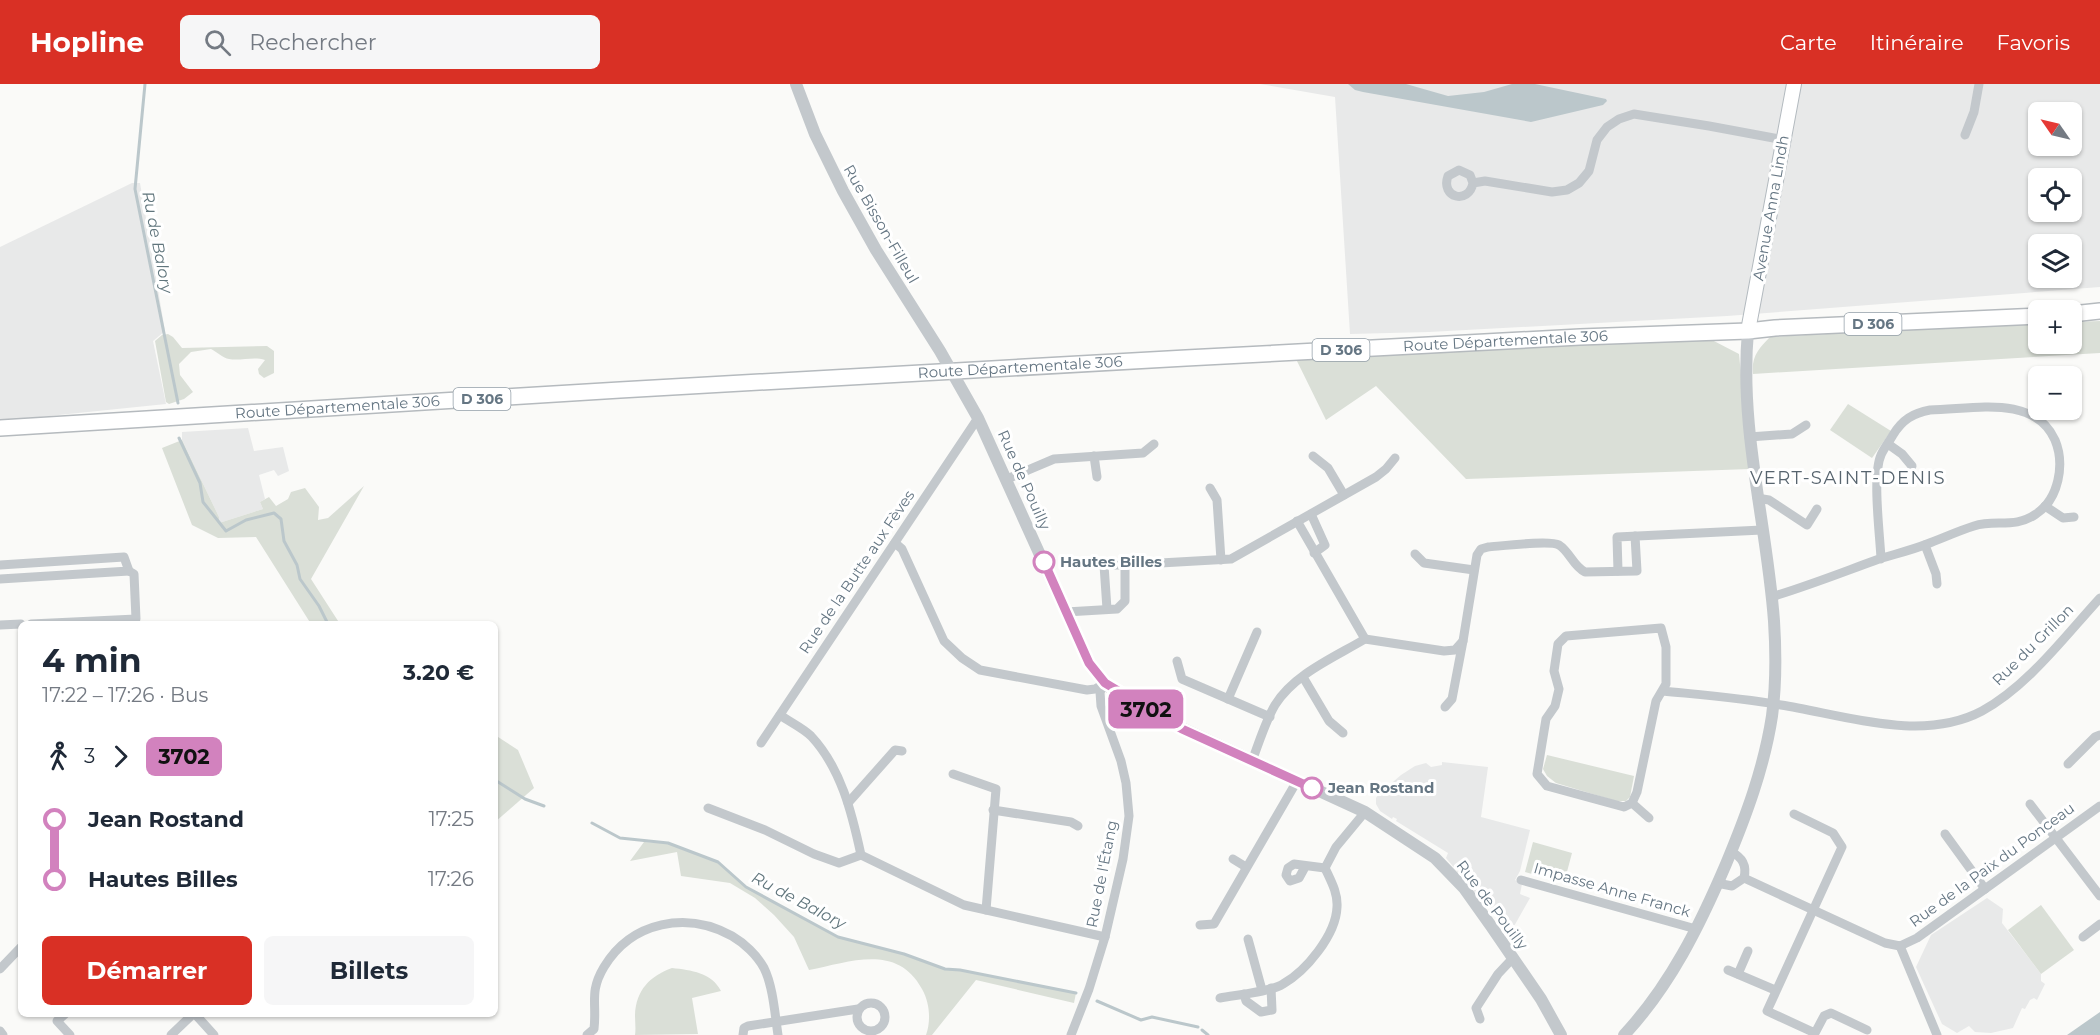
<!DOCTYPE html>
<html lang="fr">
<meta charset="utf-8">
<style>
body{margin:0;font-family:Montserrat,sans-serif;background:#f6f6f7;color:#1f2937;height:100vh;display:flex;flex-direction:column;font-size:22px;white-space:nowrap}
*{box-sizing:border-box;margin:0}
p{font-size:20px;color:#747a83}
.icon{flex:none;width:33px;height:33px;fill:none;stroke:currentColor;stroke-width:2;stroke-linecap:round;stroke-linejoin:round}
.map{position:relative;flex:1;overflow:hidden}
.side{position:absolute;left:18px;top:537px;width:480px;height:396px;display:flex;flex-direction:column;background:#fff;border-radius:9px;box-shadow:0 2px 4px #0004}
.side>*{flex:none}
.badge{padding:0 12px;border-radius:9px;font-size:21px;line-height:39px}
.needle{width:39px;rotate:304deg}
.buttons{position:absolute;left:2028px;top:18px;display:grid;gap:12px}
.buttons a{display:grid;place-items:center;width:54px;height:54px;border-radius:9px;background:#fff;box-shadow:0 2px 4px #0004;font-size:30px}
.map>.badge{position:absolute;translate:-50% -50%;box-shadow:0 0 0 3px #fff}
.legs{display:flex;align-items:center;gap:9px;height:66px;padding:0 24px;font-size:20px}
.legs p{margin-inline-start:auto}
.head{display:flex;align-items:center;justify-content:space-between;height:102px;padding:0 24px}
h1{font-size:33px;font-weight:700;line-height:45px}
.primary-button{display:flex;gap:12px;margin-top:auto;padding:12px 24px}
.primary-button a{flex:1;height:69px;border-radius:9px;background:#d93025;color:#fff;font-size:24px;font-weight:700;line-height:69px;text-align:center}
.primary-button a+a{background:#f6f6f7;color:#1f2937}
ul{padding:0 24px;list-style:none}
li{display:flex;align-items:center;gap:21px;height:60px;font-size:22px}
li i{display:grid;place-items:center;width:9px;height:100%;margin:0 8px;background:currentColor}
li i::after{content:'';width:15px;height:15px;margin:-8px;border:4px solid;border-radius:50%;background:#fff}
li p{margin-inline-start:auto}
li:first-child i{background:linear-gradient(#0000 50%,currentColor 0)}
li:last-child i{background:linear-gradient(currentColor 50%,#0000 0)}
header{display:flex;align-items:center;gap:36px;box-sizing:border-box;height:84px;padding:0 30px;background:#d93025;color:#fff}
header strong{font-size:28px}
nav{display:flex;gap:33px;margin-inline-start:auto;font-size:21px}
.search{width:420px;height:54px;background:#f6f6f7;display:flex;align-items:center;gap:15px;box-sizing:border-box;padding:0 21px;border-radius:9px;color:#747a83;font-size:22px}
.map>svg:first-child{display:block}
</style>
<header>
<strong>Hopline</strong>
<div class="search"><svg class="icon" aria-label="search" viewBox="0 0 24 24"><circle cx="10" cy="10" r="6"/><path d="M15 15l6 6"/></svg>Rechercher</div>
<nav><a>Carte</a><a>Itinéraire</a><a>Favoris</a></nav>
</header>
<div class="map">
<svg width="2100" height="951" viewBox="0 0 2100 951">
<rect width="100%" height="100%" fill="#fafaf8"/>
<g fill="#e8e9e9" fill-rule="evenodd">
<path d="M1260,0H2100V203L1727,232L1429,248L1350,250L1335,13ZM2038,28H2072V62H2038ZM2038,94H2072V128H2038ZM2038,160H2072V194H2038Z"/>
<path d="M132,99H140L165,247L153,257L166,320L0,337V163Z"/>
<path d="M248,344L254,367L283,363L289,387L278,392L274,386L259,391L265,415L260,418L263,425L219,439V433L182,356V348Z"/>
<path d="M1442,678L1488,683L1481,733L1530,746L1520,787L1515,796L1522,800L1520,810L1530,814L1513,844L1504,843L1483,813L1477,811L1446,774L1448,769L1396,737L1397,735L1393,733L1392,735L1380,727L1376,720V714L1379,710L1401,691L1415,682L1426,679L1431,683L1442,681Z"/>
<path d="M1987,814L2003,825L2002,839L2041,890V897L2045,900L2037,916L2034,914L2030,916L2025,925L2022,924L2013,944L1991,949L1975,948L1969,942L1957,949L1942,940L1916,883L1931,851Z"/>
</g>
<g fill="#dadfd7">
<path d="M2100,237V269L1753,290C1751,273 1759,264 1770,253L2038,239V260H2072V238Z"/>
<path d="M168,250L173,253L182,264L267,262L274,267V289L264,294L259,290L258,285L265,276C254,272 241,277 229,275C223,274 217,268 211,265L191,268L179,280L180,291L193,308L184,315L169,320L166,318L155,257L162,251Z"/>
<path d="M1712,256L1739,270L1750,385L1466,395L1376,302L1326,336L1295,273Z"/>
<path d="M1848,320L1891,347L1872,374L1830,346Z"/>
<path d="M182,356L219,433V439L263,425L260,418L269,413L276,422L288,415L291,408L305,404L319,423L318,436L328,434L364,402L311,495L340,540H311L256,453L218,454L192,441L162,364Z"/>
<path d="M495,651L518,666L534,704L495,738Z"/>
<path d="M1547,671L1634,692L1630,713L1626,717H1616L1556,699L1547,692L1543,685Z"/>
<path d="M644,758L668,759L718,778L746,803L838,853L904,870L945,885L960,886L1076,909L1074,919L976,896L932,951H926C931,937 930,919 922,905C897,859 850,878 809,886L794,853L774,831L755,814L730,799L681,792L677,768L630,777Z"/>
<path d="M1533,758L1572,769L1564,799L1525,788Z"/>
<path d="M2041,821L2074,866L2041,890L2008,846Z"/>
<path d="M672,884C691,886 712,889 721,907L692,914L698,950L635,951C636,945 635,938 635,931C636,906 650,892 672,884Z"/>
</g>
<g fill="#bbc7cb">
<path d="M1348,0H1406L1448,12L1484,8L1512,0H1535L1606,15L1607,17L1603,21L1531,38L1363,8L1355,6Z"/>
<path d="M2100,928V951H2067Z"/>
</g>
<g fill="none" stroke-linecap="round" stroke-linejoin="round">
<g stroke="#bbc7cb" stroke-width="3">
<path d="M145,0L135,105L178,319"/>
<path d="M179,354L200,399L203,418L226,447L246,436L274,429L281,435L284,457L297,481L300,495L319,522L328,540"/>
<path d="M495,696L525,715L544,722"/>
<path d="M592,739L620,754L668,759L718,778L746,803L838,853L904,870L945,885L960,886L1076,909"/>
<path d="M1097,917L1141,936L1152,933L1198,943"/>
<path d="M1202,946L1208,951"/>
</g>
<defs>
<path id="secondary" d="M1748,247L1794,0"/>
<g id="primary">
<path d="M2072,230L2100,227"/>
<path id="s1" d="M0,344L620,306L1186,274L1580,253L1748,247L1775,244L2038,232"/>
</g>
</defs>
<use href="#secondary" stroke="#b3babf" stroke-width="16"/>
<use href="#primary" stroke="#b5babe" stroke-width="18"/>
<g stroke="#c3c8cc" stroke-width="9">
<path d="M1965,51L1974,28L1979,0"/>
<path d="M1473,99C1469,121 1440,114 1448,92L1459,86L1470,91L1473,99L1485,97L1552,108L1567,106L1579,99L1589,87L1597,56L1607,43L1619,35L1634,30L1709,42L1779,55H1784"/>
<path d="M1749,353L1792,350L1806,341"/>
<path d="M1888,360L1902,370L1912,382"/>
<path d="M1094,372L1097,393"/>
<path d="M1313,372L1328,384L1344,411"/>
<path d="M1007,395L1054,375L1143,369L1154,360"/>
<path d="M1210,404L1217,416L1221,476"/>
<path d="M1757,414L1769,416L1807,441L1817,425"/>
<path d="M2045,422L2063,434L2074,433"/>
<path d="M1311,430L1325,461L1314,469"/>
<path d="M895,459L902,465L944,557L962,574L980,586L1087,606L1095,605L1105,599"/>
<path d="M1925,461L1936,490L1937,500"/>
<path d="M1415,470L1424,479L1474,486"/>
<path d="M0,481L124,473L129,487L0,495"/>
<path d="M1618,487L1617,453L1762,446"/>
<path d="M1771,513C1808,502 1843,488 1879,475C1895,470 1912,466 1927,460C1943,454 1958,447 1974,442C1995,435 2015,445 2036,430C2059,415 2065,380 2055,356C2034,309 1970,326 1930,326C1913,329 1902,336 1893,351C1889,358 1884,364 1881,371C1872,391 1880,451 1881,475"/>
<path d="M1107,525L1104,481H1125"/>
<path d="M1066,528L1117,525L1125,517V481L1231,475L1376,393L1386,385L1395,374"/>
<path d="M31,540L136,535L134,490L129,487"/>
<path d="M0,541L21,540"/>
<path d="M1661,544L1666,563V600L1656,617L1637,708L1632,719L1624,723L1547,702L1537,690L1546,635L1555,622L1559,605L1554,587L1558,560L1566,552Z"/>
<path d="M1365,555L1444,567L1455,566L1463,557L1477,471L1481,465L1488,463C1501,462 1550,456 1559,461C1570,468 1573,482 1585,488L1637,487L1635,452"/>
<path d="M1177,577L1182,595L1270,633"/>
<path d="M1303,593L1329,637L1343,649"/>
<path d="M1663,607C1703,611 1742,614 1781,621C1844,631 1922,659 1982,627C2028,602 2065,552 2100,514"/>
<path d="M1228,615L1257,548"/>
<path d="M1445,623L1452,615L1463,557"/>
<path d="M780,631C790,638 803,644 811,652C841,684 852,729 861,771L964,821L1105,853"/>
<path d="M761,659L978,334"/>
<path d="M1252,677C1259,659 1265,638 1275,621C1294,590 1335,573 1365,555L1297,437"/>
<path d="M2068,680L2095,653L2100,651"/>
<path d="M953,690L996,705L986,826"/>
<path d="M848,719L895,666L902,667"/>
<path d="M1632,719L1649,734"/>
<path d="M2030,720L2100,812"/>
<path d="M708,724L765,746L814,770L839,779L861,771"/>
<path d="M993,726L1071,738L1078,742"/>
<path d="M1794,730L1833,749L1842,763L1767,927L1815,949L1824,932L1831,929L1867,946"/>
<path d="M1945,750L1985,805"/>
<path d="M1233,775L1246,783"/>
<path d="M1305,783L1299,794L1290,797L1286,791L1288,784L1294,780L1325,784"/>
<path d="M1744,794L1885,859L1900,862L1917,854L2100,722"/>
<path d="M1521,796L1696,845"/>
<path d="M1717,799L1732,802L1744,794C1747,781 1742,773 1731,768"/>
<path d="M1200,841L1214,840L1297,697"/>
<path d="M2083,853L2100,840"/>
<path d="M1248,855L1262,906"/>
<path d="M1900,862L1937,951"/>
<path d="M0,885L21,863"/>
<path d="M1728,886L1775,906"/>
<path d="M1738,890L1748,867"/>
<path d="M1244,910L1246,917L1261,928L1272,926L1271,904"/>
<path d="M1220,914C1235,911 1271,908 1283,900C1306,887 1336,851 1337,823C1338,809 1331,797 1325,784L1336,763L1365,728"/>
<circle cx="871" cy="933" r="14"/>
<path d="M65,930L57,937L70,951"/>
<path d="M195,930L214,951"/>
<path d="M1480,935L1476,924L1498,890L1513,874"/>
<path d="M0,947L3,951"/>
<path d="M171,951L193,930"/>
<path d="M587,951L594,945C597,919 589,908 604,883C632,837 687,827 732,852C744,859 757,871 764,884C773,902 775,931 778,951"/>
<path d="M743,951L744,944L748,942L858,925"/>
<path d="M1071,951L1089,905L1105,853L1123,775L1129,732L1126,699L1121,677L1101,622L1100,608L1105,599"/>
</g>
<g stroke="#c3c8cc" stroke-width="12">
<path d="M796,0L815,50L843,107L876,166L940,267L978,334L1089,579L1105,599L1114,607L1164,636L1365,728L1435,774L1464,804L1491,842L1541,915L1561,951"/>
<path d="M1624,951C1670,902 1700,841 1726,780C1746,732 1764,684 1772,632C1776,602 1776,568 1774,537C1767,440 1739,345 1748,247"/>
</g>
<use href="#secondary" stroke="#fff" stroke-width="14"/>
<use href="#primary" stroke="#fff" stroke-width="15"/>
</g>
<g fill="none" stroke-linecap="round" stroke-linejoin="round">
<defs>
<path id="line-1" d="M1044,478L1089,579L1105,599L1182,645L1312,704"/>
</defs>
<use href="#line-1" stroke="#fff" stroke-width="14"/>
<use href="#line-1" stroke="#d282be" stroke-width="9"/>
</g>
<g fill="#fff" stroke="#d282be" stroke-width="3">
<circle cx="1044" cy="478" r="10"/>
<circle cx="1312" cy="704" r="10"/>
</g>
<g text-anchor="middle" stroke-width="6" stroke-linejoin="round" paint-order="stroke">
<g fill="#fff" stroke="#939fa8" stroke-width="1.5">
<rect x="1844.5" y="229" width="57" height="22" rx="4.5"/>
<rect x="1312.5" y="255" width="57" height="22" rx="4.5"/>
<rect x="453.5" y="304" width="57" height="22" rx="4.5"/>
</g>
<g font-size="14" font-weight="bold" fill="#657683">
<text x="1873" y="245">D 306</text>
<text x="1341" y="271">D 306</text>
<text x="482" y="320">D 306</text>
</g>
<g font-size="15" fill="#657683" stroke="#fff">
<text transform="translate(1771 124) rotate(-80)" y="5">Avenue Anna Lindh</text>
<text transform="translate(881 140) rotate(60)" y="5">Rue Bisson-Filleul</text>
<text dy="5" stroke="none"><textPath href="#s1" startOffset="1508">Route Départementale 306</textPath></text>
<text dy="5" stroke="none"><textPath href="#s1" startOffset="1022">Route Départementale 306</textPath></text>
<text dy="5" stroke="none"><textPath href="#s1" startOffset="338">Route Départementale 306</textPath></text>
<text transform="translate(1024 396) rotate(66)" y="5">Rue de Pouilly</text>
<text transform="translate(857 488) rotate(-56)" y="5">Rue de la Butte aux Fèves</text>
<text transform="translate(2033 561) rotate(-45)" y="5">Rue du Grillon</text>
<text transform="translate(1992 781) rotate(-36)" y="5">Rue de la Paix du Ponceau</text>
<text transform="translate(1102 790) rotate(-79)" y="5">Rue de l'Étang</text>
<text transform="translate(1612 806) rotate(16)" y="5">Impasse Anne Franck</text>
<text transform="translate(1492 821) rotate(53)" y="5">Rue de Pouilly</text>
</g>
<g font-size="15" font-weight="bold" fill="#657683" stroke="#fff" text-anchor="start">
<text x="1060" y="483">Hautes Billes</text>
<text x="1328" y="709">Jean Rostand</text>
</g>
<g font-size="16" font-style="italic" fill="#60757c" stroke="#fff">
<text transform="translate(158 158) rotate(79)" y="6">Ru de Balory</text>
<text transform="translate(799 816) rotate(28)" y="6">Ru de Balory</text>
</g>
<g font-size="18" letter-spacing="1.5" fill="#57646e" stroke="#fff">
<text x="1848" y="400">VERT-SAINT-DENIS</text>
</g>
</g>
</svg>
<div class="buttons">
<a><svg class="needle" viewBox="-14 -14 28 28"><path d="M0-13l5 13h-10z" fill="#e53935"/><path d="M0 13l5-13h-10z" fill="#747a83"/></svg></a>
<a><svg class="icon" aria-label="locate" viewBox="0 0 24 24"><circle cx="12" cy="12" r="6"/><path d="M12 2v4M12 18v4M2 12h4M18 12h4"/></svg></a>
<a><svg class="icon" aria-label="layers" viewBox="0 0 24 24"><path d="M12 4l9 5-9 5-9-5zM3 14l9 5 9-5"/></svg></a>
<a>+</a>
<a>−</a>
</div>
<b class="badge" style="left:1146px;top:625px;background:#d282be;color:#111">3702</b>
<section class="side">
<div class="head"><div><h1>4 min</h1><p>17:22 – 17:26 · Bus</p></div><b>3.20 €</b></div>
<div class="legs"><svg class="icon" aria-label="walk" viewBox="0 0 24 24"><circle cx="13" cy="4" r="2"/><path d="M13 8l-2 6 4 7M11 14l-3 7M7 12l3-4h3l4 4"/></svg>3<svg class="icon" aria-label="forward" viewBox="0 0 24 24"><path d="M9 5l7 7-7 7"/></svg><b class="badge" style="background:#d282be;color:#111">3702</b></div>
<ul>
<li><i style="color:#d282be"></i><b>Jean Rostand</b><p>17:25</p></li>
<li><i style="color:#d282be"></i><b>Hautes Billes</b><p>17:26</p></li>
</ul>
<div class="primary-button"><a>Démarrer</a><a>Billets</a></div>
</section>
</div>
